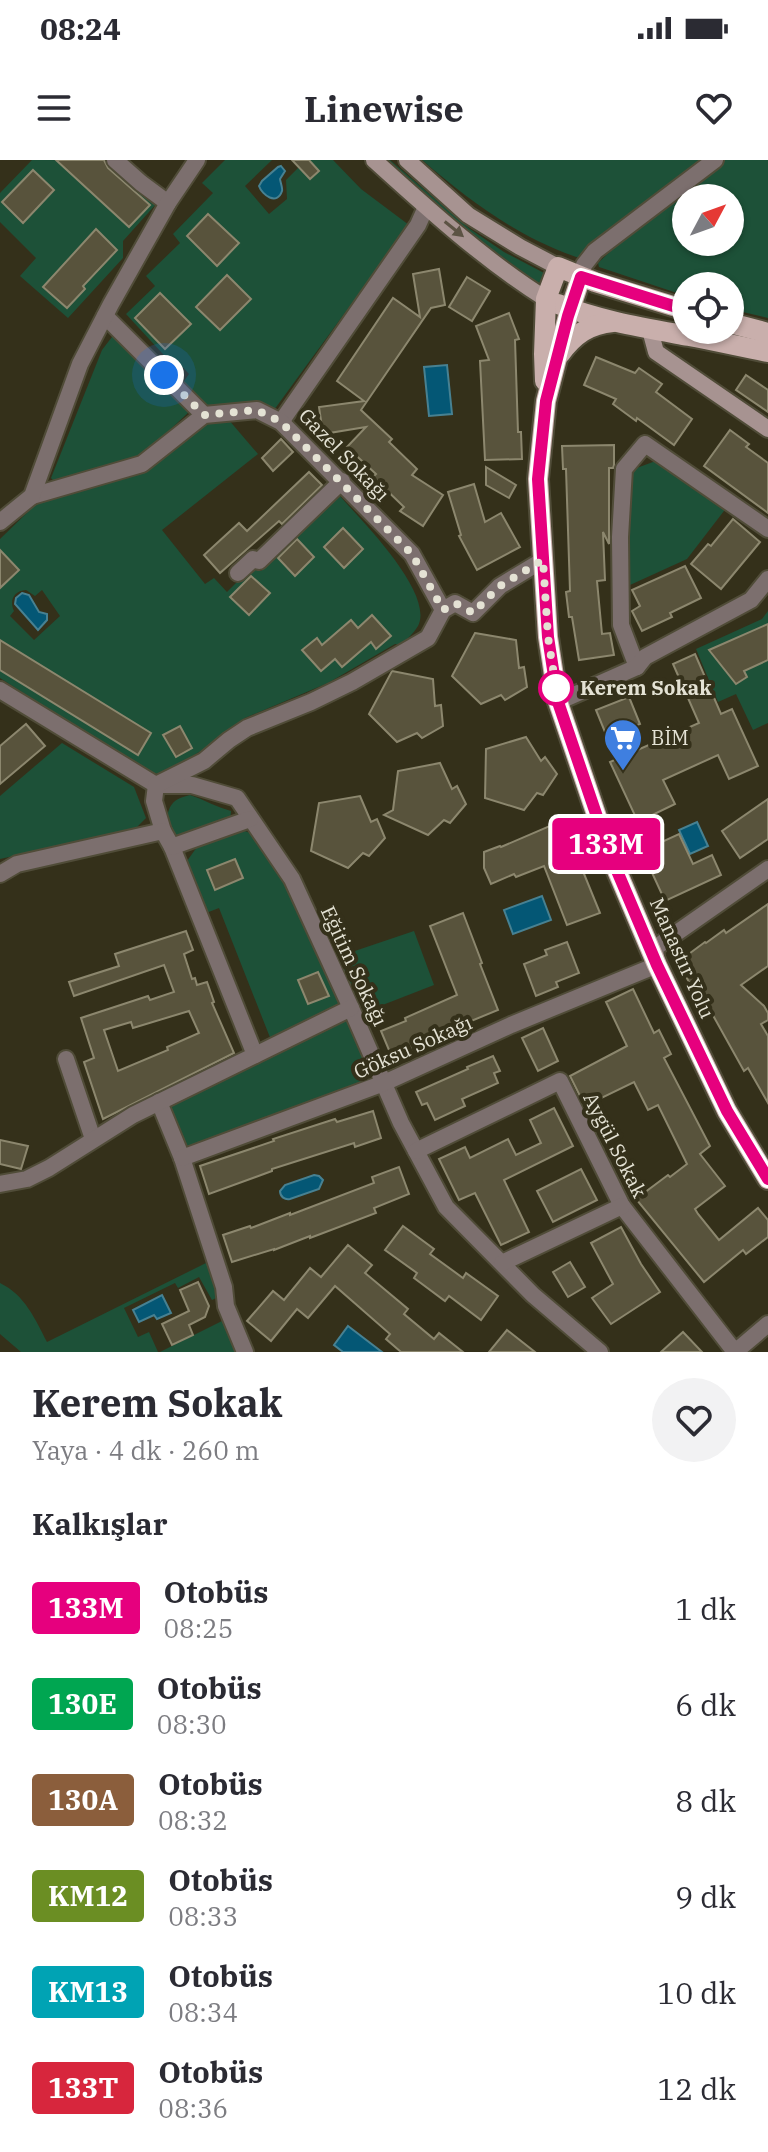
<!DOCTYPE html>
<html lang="tr">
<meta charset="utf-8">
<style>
body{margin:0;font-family:"IBM Plex Serif",serif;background:#f2f2f3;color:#2b2b33;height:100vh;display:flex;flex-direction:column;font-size:30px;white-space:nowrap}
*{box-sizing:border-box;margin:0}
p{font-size:26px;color:#7c7c81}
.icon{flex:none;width:44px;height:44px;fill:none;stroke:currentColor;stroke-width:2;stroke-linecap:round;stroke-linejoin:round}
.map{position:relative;height:1192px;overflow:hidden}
.details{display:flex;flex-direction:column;background:#fff;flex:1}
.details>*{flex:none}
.badge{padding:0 16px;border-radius:6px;font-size:28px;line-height:52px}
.needle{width:52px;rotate:49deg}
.controls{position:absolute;left:672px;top:24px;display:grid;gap:16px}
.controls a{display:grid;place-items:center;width:72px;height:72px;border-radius:50%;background:#fff;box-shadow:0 2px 6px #0004;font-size:40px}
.you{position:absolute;width:40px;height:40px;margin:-20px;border:6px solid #fff;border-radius:50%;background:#1a73e8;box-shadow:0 0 0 12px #1a73e833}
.map>.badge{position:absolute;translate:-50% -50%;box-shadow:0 0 0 4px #fff}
h2{padding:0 32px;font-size:30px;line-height:72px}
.round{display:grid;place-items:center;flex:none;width:84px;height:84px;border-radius:42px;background:#f2f2f3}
.headline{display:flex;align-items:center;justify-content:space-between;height:136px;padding:0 32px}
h1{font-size:38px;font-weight:700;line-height:60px}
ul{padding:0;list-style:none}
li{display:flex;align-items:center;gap:24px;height:96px;padding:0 32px}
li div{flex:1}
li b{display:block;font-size:30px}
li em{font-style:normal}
li .badge{min-width:88px;font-weight:700;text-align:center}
.status{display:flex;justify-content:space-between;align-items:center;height:56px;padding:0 40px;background:#fff;direction:ltr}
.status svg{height:22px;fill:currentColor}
header{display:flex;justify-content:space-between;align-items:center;height:104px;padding:0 32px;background:#fff;font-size:36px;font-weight:700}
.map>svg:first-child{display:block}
</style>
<div class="status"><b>08:24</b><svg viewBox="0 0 49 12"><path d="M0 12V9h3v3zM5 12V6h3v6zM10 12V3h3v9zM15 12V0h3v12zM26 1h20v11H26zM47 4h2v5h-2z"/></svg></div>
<header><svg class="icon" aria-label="menu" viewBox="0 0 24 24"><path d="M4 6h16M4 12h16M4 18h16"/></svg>Linewise<svg class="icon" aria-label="heart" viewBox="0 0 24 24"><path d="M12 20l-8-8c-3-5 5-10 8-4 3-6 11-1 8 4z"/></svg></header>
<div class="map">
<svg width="768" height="1192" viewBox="0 0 768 1192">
<rect width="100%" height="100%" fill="#34301a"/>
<g fill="#1d5138" fill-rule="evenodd">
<path d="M32,0H109L157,43L123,81V98L68,158L20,116L36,98L0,62V33Z"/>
<path d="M225,0H272L245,26L269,54L287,39L286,20L299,7L293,0H333L361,29L409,65L274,250L257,243L205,246L182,224L189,214L179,203L174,206L126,154L155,126L146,116L180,83L173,74L213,33L202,23Z"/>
<path d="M388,0H390L470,69L504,92L544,113L539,124L462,67Z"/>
<path d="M422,0H707L700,7L696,4L603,73L579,98C518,77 471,42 422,0Z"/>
<path d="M724,0H768V158L730,149V126H686V136L599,107L598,103C637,65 683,35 724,0ZM686,38H730V82H686Z"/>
<path d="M115,173L191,250L140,298L55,322L51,318L102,190Z"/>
<path d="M228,259L258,294L162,370L205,424L214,418L227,432L253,406L261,411L339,335C360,359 435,433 418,466C414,473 406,480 401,485L395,484L328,523L245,558L209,586L163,614L148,613L0,518V379L36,344L141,313L208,262ZM26,430L35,436L42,430L60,456L34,480L10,456L14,451C9,440 14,431 26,430Z"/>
<path d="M661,299L727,347L687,399L630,425L629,318L634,309Z"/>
<path d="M768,451V563L753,570L736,534L718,542L696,489L762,459Z"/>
<path d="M62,583L134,627L146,658L135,669L0,699V636Z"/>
<path d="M190,635C205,640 216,647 231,651L230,662L175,678L165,667C169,647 169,640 190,635Z"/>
<path d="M245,671L250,673L281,716L340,847L271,880L219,748L206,753L187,701L197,687Z"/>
<path d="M414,771L434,825L362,853L337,797Z"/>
<path d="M346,859L373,919L185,991L167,946Z"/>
<path d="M208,1102L218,1137L212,1140L199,1117L178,1128L175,1123L124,1148L138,1177L149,1172L158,1192H21L0,1174V1123C25,1135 35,1159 47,1182Z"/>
<path d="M222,1161L230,1179L243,1173L252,1192H160Z"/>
</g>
<g fill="#045775" stroke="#478192" stroke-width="2">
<path d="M281,6L285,11L280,19C280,21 283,29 282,31C277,46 262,35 259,26L262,21L278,7Z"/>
<path d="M447,205L452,254L429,256L424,207Z"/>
<path d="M22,433L29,435L39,452L47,454V460L38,470L15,444L16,438Z"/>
<path d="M697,662L708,686L690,694L679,670Z"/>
<path d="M542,736L551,760L513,774L504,750Z"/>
<path d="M314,1015L319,1016L323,1020L319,1029L290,1039C285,1040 280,1037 280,1031L285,1025Z"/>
<path d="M162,1135L171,1153L157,1159L154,1155L139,1162L133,1150Z"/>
<path d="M348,1166L382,1192H343L334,1185Z"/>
</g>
<g fill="#58533c" stroke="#8c876e" stroke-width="2" fill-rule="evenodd">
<path d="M56,0H104L108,8L150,45L129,67Z"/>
<path d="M292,0H309L319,11L310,19Z"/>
<path d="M33,10L54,30L23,63L2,42Z"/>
<path d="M208,54L239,83L217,106L187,76Z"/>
<path d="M96,69L117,90L83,126L85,129L67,148L43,127Z"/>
<path d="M439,109L445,145L431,148L361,250L392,279L389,282L417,309L412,315L443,335L423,366L400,351L404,347L373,317L376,314L347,287L366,267L323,274L319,247L364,241L337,221L393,138L420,157L413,114Z"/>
<path d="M227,115L251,139L220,170L196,147Z"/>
<path d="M467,117L490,131L472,161L449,147Z"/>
<path d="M160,133L191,164L165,189L135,158Z"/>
<path d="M509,153L519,179L515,180L518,272H521L522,299L485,300L480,201L489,200L476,166Z"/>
<path d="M596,197L635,213L639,208L662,224L656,232L692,259L674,285L637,258L636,261L613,244L616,239L584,225Z"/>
<path d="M746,215L768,230V252L736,230Z"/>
<path d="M730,270L749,284L746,287L768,303V353L704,306Z"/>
<path d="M281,279L293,292L273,311L262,298Z"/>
<path d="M614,285V305L613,308H609V384L603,372L605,420L597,421L602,474L610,473L614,495L579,500L572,457H569L566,432L570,431L566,309H563L562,286Z"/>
<path d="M486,307L516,325L509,338L486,325Z"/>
<path d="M309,312L322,325L282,364L279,361L220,413L204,395L239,363L247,371Z"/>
<path d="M474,324L485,362L501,353L520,387L477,410L459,376L461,375L448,332Z"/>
<path d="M733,359L760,382L721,429L691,404L708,384L711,386Z"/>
<path d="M343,368L363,389L344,408L324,387Z"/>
<path d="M297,379L314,397L295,416L278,398Z"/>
<path d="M0,390L19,410L0,428Z"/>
<path d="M685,406L701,438L670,453L672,457L642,471L632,451L640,446L632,430Z"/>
<path d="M251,416L270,433L249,455L230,437Z"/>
<path d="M372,455L391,476L376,489L371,482L342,507L335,499L321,511L302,490L317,478L322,485L351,460L358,468Z"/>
<path d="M768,464V500L744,511L747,517L736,524L709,490Z"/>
<path d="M475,473L516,480L519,508L524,507L527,527L505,540L501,535L481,544L452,516Z"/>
<path d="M0,480L151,573L138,595L0,510Z"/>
<path d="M695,494L721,554L732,549L758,606L729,619L718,595L663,620L675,644L638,662L610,602L699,563L673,504Z"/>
<path d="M392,511L433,519L435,546L441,545L443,566L422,578L417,573L397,582L369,554Z"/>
<path d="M629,537L640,564L607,577L596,550Z"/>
<path d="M26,564L45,586L0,624V586Z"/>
<path d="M180,566L192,588L176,597L163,575Z"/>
<path d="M526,577L541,601L545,597L557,614L543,635L537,633L524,650L485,638L486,589Z"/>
<path d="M440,603L452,629L457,626L466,644L450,663L444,660L428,675L384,655L393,650L398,611Z"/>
<path d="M360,636L371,662L377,659L385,678L369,696L363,693L348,708L311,691L319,643Z"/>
<path d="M768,639V679L740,698L722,671Z"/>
<path d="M573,664L578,679L571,682L600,753L567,765L544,706L516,717L514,714L491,724L484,708V692L500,686L501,687L552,665L554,671Z"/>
<path d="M679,674L693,704L712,695L721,715L665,741L642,691Z"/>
<path d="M235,699L243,718L215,730L207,710Z"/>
<path d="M768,744V806L741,825L764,846L768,853V860L761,864L768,876V943L748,908L744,911L710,850L706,853L678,802L705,782L706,783L724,770L726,773Z"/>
<path d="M463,753L482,803L480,804L498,850L471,861L473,865L414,890L415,894L394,902L381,871L406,861L405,858L457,835L430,766Z"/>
<path d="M186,771L193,790L184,794L192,819L195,818L197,825L207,822L214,842L212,843L234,893L103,959L84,902L94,898L81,858L148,836L150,840L174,832L164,805L74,836L69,822L119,806L115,794ZM189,851L199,873L167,887L168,890L118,911L104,870L131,862L133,868Z"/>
<path d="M567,782L579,813L556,822L558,827L536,836L524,804L547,795L545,790Z"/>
<path d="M318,812L329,836L308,844L298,820Z"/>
<path d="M633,829L654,873L659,870L671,894L664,898L710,986L700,994L725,1026L695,1049L698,1054L719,1080L758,1048L768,1060V1077L746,1094L743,1090L704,1122L636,1039L668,1015L670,1017L687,1004L658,945L648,950L634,922L585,946L570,916L627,886L606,842Z"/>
<path d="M543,868L558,901L538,911L522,878Z"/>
<path d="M493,896L500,911L494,913L498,923L462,939L465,946L435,960L427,943L422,945L416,932L468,909L467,907Z"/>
<path d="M554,948L573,986L504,1020L529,1072L501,1085L475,1033L459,1040L439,999L465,987L470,998L508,979L516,995L541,983L530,960Z"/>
<path d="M373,951L381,978L355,987L354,983L272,1009V1011L209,1034L200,1006L274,981L273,979L335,959L337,962Z"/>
<path d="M0,980L28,986L21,1009L0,1004Z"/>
<path d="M399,1007L409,1034L374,1048L376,1053L310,1078V1076L274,1090V1089L232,1102L223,1075L250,1066L251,1068L290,1053V1055L374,1023L372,1017Z"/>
<path d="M581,1009L597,1040L553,1062L537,1031Z"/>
<path d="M403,1066L434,1089L430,1094L463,1118L466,1113L498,1136L481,1160L449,1136L445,1141L414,1118L417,1113L385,1090Z"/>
<path d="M621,1067L641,1104L660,1132L611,1164L592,1138L613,1124L591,1083Z"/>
<path d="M348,1085L372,1105L365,1113L408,1149L404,1154L434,1179L439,1173L463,1192H401L386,1179L390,1174L335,1126L308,1158L297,1149L271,1181L247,1161L273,1131L284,1140L310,1108L321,1117Z"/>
<path d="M570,1102L585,1127L568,1137L553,1112Z"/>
<path d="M198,1122L209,1146L205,1157L189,1165L193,1175L172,1185L162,1164L189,1151L180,1130Z"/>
<path d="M507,1170L535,1192H489Z"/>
<path d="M683,1172L702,1192H661Z"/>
</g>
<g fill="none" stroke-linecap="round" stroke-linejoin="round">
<defs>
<g id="street">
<path d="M115,0L141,23L168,43"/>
<path d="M581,117L584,105L595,91L715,0"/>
<path d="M105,156L204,255"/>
<path d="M281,262L418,65L426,47"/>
<path d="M32,336L142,304L204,255L257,250L281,262L412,394L443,450"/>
<path d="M0,362L32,336L80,204L111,144L168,43L197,0"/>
<path d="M238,413L253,399L259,401L342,321"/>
<path d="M637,507L621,465L620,377L624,309L645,284L768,369"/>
<path d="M0,530L156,625H192L237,638L292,719L351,848L401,963L446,1047L533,1135L600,1192"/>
<path d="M558,542L637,507L645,497L751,440L768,419"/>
<path d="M163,671L154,641L156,625L204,601L229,580L247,568L311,542L352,522L428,478L443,450L455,443L473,453L500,426L543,400"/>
<path d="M172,687L255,895"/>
<path d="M0,714L17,704L163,671L172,687L177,685L250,659"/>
<path d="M66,899L93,979"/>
<path d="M159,942L182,998L224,1127L226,1146L245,1192"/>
<path d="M416,991L560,921L622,1046L735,1192L768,1164"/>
<path d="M182,998L384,923L511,865L657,805L655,788L768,709"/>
<path d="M0,1024L27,1019L49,1008L133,955L351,848"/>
<path d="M502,1103L622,1046"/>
</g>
<g id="secondary">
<path d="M374,0C428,49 484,100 546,139"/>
<path d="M407,0L468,55L520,87L558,107"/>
<path d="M650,170L656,192L768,269"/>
</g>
<g id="primary">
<path d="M581,117L568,156L546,241L538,319L548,477L558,542L609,692L657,805L727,951L768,1019"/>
<path d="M558,144C600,161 645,168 689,176C716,181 742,187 768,192"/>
<path d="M730,163L768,173"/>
<path d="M560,194C574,175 589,164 613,162"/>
<path d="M545,221L544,194L546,139L558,107L595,122L686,150"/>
</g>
</defs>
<use href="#street" stroke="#504c38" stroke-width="20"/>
<use href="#secondary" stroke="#504c38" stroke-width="20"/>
<use href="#primary" stroke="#504c38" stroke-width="24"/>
<use href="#street" stroke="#7c6f6e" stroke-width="16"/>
<use href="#secondary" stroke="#a79391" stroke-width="16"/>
<use href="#primary" stroke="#c9afac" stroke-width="20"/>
</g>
<defs><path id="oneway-solid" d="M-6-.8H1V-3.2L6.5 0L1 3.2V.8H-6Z" transform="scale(2)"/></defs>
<use fill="#5c5344" href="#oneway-solid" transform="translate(454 69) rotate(39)"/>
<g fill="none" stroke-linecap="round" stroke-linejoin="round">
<defs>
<path id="line" d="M686,150L581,117L568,156L546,241L538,319L548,477L558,542L609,692L657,805L727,951L768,1019"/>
</defs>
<use href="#line" stroke="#fff" stroke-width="18"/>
<use href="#line" stroke="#e6007e" stroke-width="12"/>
<path stroke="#e4e2d4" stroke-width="8" stroke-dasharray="0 14.4" d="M164,215L204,255L257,250L281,262L412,394L443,450L455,443L473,453L500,426L543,400L548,477L556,528"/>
</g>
<defs>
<symbol id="supermarket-pin" viewBox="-11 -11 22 30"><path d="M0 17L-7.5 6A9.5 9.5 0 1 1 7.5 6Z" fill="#3f7fe0" stroke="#34301a"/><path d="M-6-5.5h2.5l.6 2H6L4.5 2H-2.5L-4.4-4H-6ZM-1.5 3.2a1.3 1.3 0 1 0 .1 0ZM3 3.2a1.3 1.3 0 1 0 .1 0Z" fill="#fff"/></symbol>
</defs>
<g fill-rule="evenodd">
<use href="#supermarket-pin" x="601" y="556" width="44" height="60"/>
</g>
<circle fill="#fff" stroke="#e6007e" stroke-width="4" cx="556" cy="528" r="16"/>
<g text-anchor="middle" stroke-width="8" stroke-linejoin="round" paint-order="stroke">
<g font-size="20" fill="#e4e2d4" stroke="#34301a">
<text transform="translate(344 295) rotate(46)" y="7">Gazel Sokağı</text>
<text transform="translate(682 798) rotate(66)" y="7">Manastır Yolu</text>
<text transform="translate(354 806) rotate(65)" y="7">Eğitim Sokağı</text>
<text transform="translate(413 887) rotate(-24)" y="7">Göksu Sokağı</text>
<text transform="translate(615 985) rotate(63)" y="7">Aygül Sokak</text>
</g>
<g font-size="20" font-weight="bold" fill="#e4e2d4" stroke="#34301a" text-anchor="start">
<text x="580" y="535">Kerem Sokak</text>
</g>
<g font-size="20" fill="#e4e2d4" stroke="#34301a" text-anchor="start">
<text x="651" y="585">BİM</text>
</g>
</g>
</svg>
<div class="controls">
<a><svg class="needle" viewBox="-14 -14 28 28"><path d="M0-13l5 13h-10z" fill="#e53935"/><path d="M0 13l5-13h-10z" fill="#7c7c81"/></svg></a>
<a><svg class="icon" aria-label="locate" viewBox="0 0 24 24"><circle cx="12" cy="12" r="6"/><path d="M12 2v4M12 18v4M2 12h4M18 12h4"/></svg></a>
</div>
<div class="you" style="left:164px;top:215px"></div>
<b class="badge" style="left:606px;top:684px;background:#e6007e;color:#fff">133M</b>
</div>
<section class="details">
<div class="headline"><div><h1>Kerem Sokak</h1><p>Yaya · 4 dk · 260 m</p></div><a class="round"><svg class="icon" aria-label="heart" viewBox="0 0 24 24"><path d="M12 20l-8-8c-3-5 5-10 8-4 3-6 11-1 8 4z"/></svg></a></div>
<h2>Kalkışlar</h2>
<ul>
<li><span class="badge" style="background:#e6007e;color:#fff">133M</span><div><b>Otobüs</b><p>08:25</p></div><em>1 dk</em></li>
<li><span class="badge" style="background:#00a651;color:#fff">130E</span><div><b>Otobüs</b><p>08:30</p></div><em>6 dk</em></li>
<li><span class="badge" style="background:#8b5e3c;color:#fff">130A</span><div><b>Otobüs</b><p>08:32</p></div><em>8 dk</em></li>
<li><span class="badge" style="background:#6b8e23;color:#fff">KM12</span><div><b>Otobüs</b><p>08:33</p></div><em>9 dk</em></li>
<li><span class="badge" style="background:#00a3b4;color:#fff">KM13</span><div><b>Otobüs</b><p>08:34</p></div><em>10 dk</em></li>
<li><span class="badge" style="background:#d7263d;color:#fff">133T</span><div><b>Otobüs</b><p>08:36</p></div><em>12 dk</em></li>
</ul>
</section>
